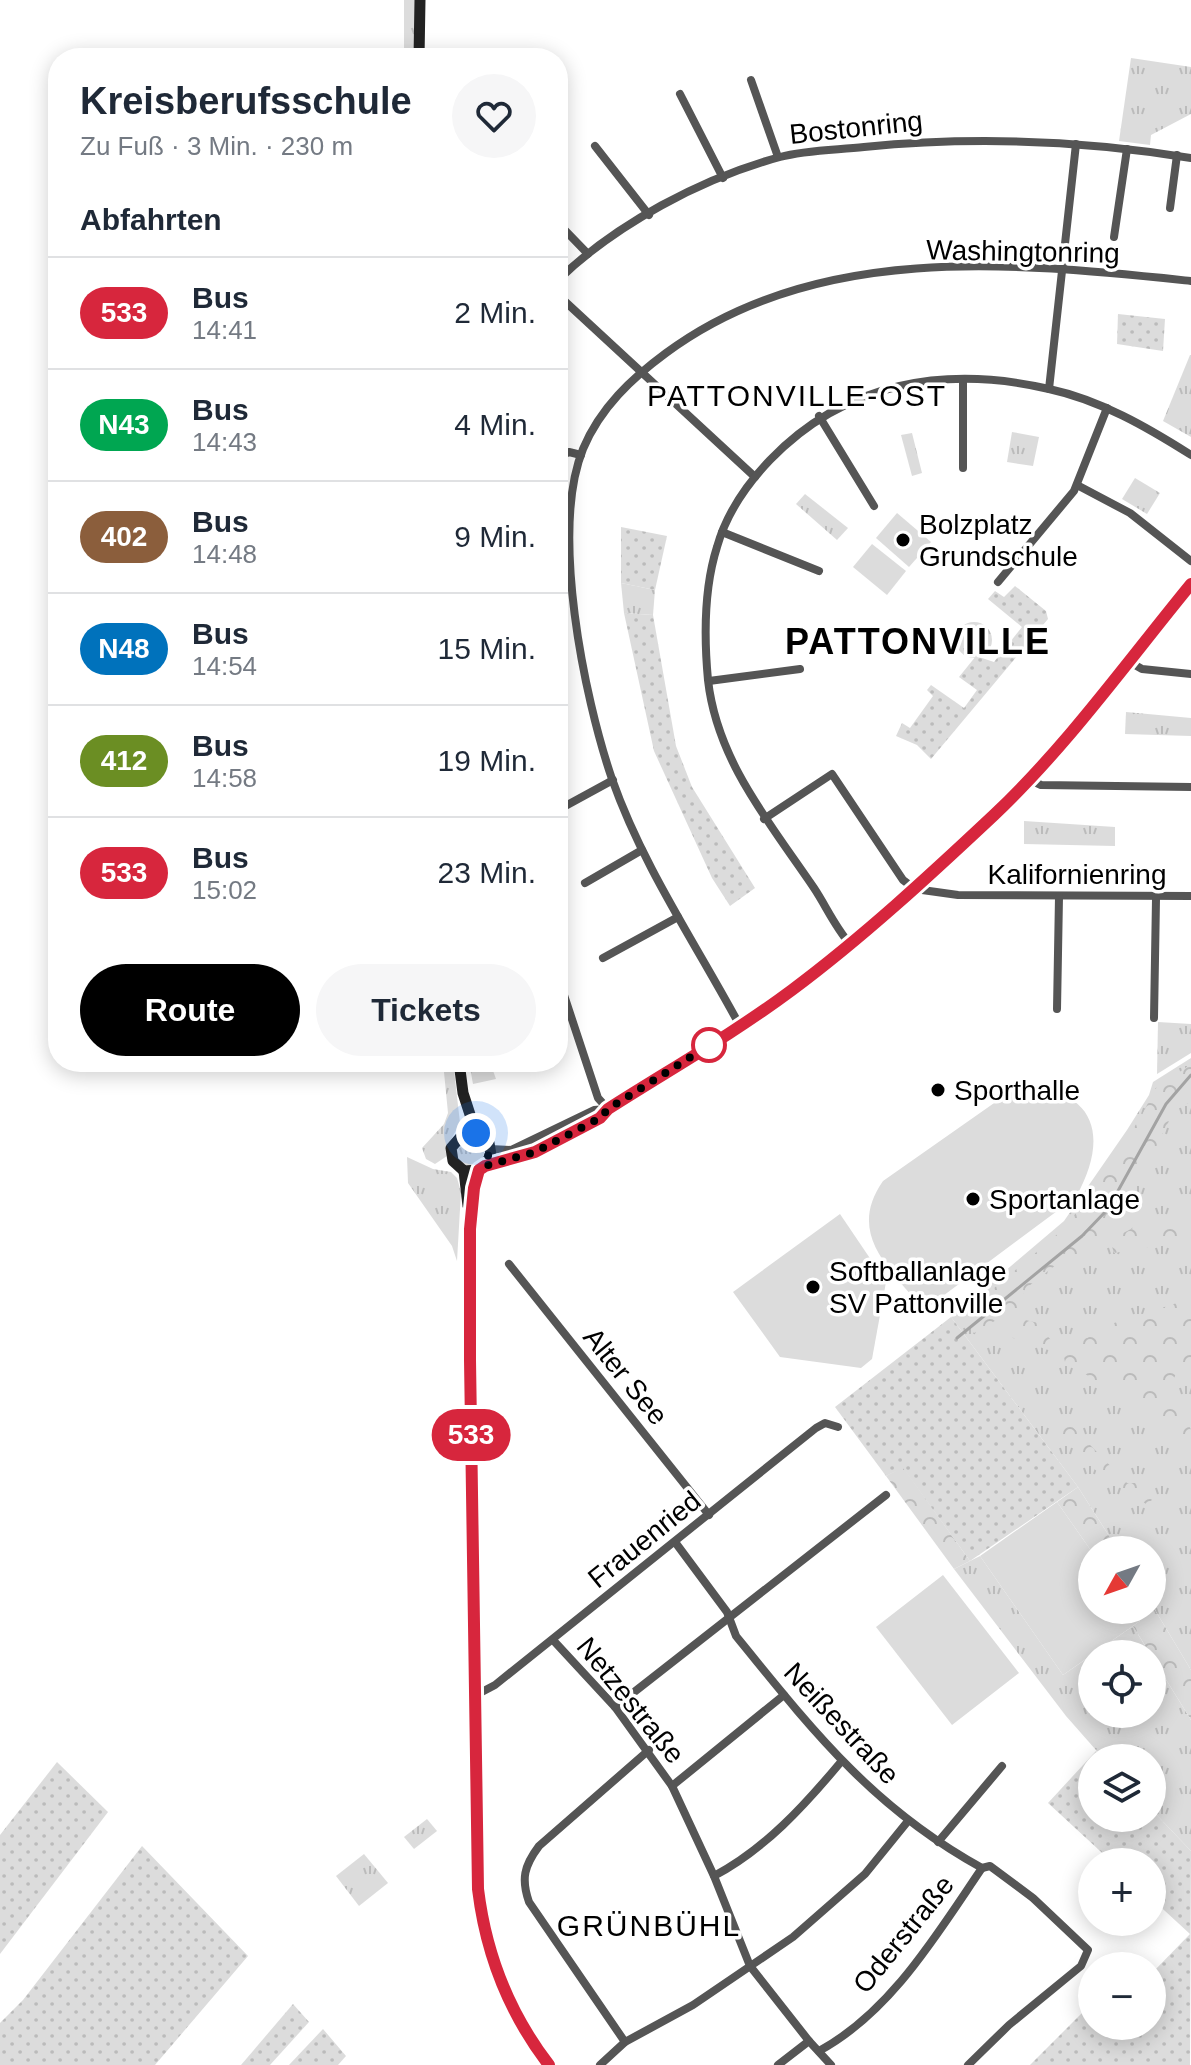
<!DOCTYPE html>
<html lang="de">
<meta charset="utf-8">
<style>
body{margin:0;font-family:Helvetica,sans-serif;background:#f6f6f7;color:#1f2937;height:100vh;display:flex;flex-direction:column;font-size:30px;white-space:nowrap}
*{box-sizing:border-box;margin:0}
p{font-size:26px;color:#747a83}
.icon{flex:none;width:44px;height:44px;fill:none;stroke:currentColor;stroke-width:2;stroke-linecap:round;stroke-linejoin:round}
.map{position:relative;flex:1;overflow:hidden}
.details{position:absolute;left:48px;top:48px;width:520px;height:1024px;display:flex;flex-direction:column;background:#fff;border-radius:32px;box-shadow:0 4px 20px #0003}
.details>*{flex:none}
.badge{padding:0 16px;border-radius:26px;font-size:28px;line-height:52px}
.needle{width:52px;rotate:230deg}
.tools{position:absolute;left:1078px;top:1536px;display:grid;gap:16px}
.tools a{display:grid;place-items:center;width:88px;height:88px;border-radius:50%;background:#fff;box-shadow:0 4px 20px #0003;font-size:40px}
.you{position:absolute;width:40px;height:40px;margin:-20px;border:6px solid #fff;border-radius:50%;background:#1a73e8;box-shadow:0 0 0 12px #1a73e833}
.map>.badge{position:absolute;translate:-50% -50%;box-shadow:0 0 0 4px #fff}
h2{padding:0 32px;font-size:30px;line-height:72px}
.round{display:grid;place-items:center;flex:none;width:84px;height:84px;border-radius:42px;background:#f6f6f7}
.overview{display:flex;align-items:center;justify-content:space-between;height:136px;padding:0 32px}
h1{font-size:38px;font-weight:700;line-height:60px}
.button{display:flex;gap:16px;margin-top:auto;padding:16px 32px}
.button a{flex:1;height:92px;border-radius:48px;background:#000;color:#fff;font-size:32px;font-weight:700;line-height:92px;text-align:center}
.button a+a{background:#f6f6f7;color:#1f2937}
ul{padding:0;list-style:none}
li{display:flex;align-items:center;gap:24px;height:112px;padding:0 32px;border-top:2px solid #e0e1e3}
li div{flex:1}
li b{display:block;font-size:30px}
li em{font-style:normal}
li .badge{min-width:88px;font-weight:700;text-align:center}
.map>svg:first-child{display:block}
</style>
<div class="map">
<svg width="1191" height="2065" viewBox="0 0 1191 2065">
<defs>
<pattern id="grass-tufts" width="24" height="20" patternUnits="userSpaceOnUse" patternTransform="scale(2)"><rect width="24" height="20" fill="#dcdcdc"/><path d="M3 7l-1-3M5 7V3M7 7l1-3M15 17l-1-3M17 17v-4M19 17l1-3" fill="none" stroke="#bbb"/></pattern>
<pattern id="forest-crowns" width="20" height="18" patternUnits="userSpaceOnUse" patternTransform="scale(2)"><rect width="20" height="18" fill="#dcdcdc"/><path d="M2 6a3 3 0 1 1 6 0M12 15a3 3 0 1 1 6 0" fill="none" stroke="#bbb"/></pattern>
<pattern id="garden-dots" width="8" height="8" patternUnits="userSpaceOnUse" patternTransform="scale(2)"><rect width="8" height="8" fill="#dcdcdc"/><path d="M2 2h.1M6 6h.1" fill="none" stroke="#bbb" stroke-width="1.8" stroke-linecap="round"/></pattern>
</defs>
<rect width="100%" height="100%" fill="#fff"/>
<g fill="url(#grass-tufts)">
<path d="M404,0H417L416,58H404Z"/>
<path d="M1131,58L1191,67V114L1151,135L1150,145L1119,141Z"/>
<path d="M1190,355H1191V437L1163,421Z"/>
<path d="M1012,432L1039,437L1033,466L1007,462Z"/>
<path d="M912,433L922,473L912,476L901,435Z"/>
<path d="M1135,478L1160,493L1147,514L1122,499Z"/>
<path d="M805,494L848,528L837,540L796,504Z"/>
<path d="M621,583L655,590L653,615L624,613Z"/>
<circle cx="974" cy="640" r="18"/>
<path d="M1126,712L1191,718V736L1125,734Z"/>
<path d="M1024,821L1115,827V846L1024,844Z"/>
<path d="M1158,1022L1191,1024V1053L1157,1074Z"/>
<path d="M1191,1058V1670L1152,1605V1550H1118L1078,1487L951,1317L1064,1221L1127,1130L1149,1095L1153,1082Z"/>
<path d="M443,1062H453L460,1123L448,1145L447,1156L435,1164L426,1159L422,1148L444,1124L448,1113Z"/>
<path d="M469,1062H490L496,1079L473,1084Z"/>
<circle cx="470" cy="1153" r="14"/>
<path d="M407,1157L433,1169L451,1172L457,1178L461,1192L457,1261L452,1246L408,1183Z"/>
<path d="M980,1556L1063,1675L1092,1655V1714H1152V1657L1191,1720V1851L1152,1810V1758H1103L1066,1716L954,1569Z"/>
<path d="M1133,1626L1150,1654H1093Z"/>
<path d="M427,1819L437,1831L414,1849L404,1837Z"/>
<path d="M364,1854L388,1883L359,1906L336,1876Z"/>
</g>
<g fill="url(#forest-crowns)">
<path d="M1191,1064V1102L1178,1107L1171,1117L1137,1185L1136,1204L1115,1215L1091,1249L1071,1262L1061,1261L1025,1289L1017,1318L1038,1323L1056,1347L1054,1352L1013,1338L1006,1322L998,1319L974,1333L960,1316L972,1314L986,1295L1067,1226L1141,1117L1155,1089Z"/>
<path d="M1152,1218H1191V1235L1160,1245L1114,1253L1110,1240Z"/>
<path d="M1177,1303L1191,1304V1387L1186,1378L1176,1374L1170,1386L1191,1430V1454L1176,1434L1160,1427L1150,1406L1122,1396L1065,1362L1062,1348L1070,1340L1087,1338L1111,1324Z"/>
<path d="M1060,1414L1127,1483H1138L1152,1500L1146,1504L1094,1469L1050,1421Z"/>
<path d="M903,1467L970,1561L954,1569L886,1476Z"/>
<path d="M1078,1487L1118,1550L1092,1552L1057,1502Z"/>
<path d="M1152,1605L1191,1670V1720L1133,1626L1140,1621L1132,1610H1152Z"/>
</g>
<g fill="url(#garden-dots)">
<path d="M1118,314L1165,319L1163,351L1117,344Z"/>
<path d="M621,527L667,536L655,590L621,583Z"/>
<path d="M1015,586L1046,611L1048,619L931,759L917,745L896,736L902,723L910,728L933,696L927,690L931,685L964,708L977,690L959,677L976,656L994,662L1022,627L988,599L995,591L1004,597Z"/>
<path d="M624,613L653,615L676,746L692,787L755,888L730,906L712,878L654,751Z"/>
<path d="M951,1317L1078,1487L970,1561L903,1468L886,1476L835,1407Z"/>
<path d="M1096,1751L1102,1758H1092V1818H1152V1810L1191,1851L1190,2065H1030L1092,2003V2026H1152V1973L1190,1934L1152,1899V1862H1112L1048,1803Z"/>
<path d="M57,1762L108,1812L0,1954V1835Z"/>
<path d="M142,1846L248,1956L155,2065H0V2023L23,2000Z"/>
<path d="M293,2004L309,2022L270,2065H241Z"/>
<path d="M323,2029L346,2056L338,2065H289Z"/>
</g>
<g fill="#dcdcdc">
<path d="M897,513L931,542L909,567L876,538Z"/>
<path d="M872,544L906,571L887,595L853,567Z"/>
<path d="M1028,1086C1100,1093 1107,1141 1076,1197L924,1310C890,1269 846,1234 883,1181L1007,1094Z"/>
<path d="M840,1214L886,1282L872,1359L861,1368L780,1357L733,1292Z"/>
<path d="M1057,1502L1092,1552V1610H1132L1140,1621L1063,1675L980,1556Z"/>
<path d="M943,1575L1019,1673L952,1725L876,1627Z"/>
</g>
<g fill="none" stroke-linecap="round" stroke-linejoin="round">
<path stroke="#a3a3a3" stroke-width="3" d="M957,1338L1082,1236L1108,1209L1166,1104L1191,1075"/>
<g stroke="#555" stroke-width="8">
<path d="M751,80L778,157"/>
<path d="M680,94L723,178"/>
<path d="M595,146L649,215"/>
<path d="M1170,208L1177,155"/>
<path d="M558,223L588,254"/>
<path d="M1114,237L1127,149"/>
<path d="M558,280C616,224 702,178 780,157C806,150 837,150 864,147C975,136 1081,140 1191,158"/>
<path d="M558,295L755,477"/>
<path d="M1049,389L1076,144"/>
<path d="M819,416L874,506"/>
<path d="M558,457L569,452L581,455"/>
<path d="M963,468V379"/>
<path d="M1077,485L1130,513L1191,561"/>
<path d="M722,532L819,571"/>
<path d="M998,582L1074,491L1107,408"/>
<path d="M1128,661L1142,669L1191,674"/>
<path d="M709,681L800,669"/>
<path d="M1028,779L1041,785L1191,787"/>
<path d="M558,810L613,780"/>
<path d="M764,819L832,774L903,880L915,889L958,895L1191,896"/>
<path d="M585,883L642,850"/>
<path d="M850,944C835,927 826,906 814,888C770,823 717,761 708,680C704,637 704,588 717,547C726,515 747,484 770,460C845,382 945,365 1049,389C1100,400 1147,427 1191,455"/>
<path d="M603,958L678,917"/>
<path d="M558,977L598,1098L608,1109"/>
<path d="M1057,1009L1059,897"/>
<path d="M1154,1018L1156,899"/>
<path d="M740,1026C696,944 643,867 612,779C584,697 550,531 583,449C600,408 632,378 666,353C817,241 1016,263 1191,281"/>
<path d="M490,1149L511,1150L594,1110L607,1109"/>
<path d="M485,1166C515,1158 590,1134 608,1109C669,1070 733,1034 792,990C863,937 929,876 994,815C1067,746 1127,662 1191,584"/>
<path d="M509,1264L709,1515"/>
<path d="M675,1542L727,1612L736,1636C813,1731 873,1808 982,1868L990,1866L1033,1898L1088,1950L1081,1966L1009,2025L968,2065"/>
<path d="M553,1640L615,1707L672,1786L714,1876L750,1966L809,2041"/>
<path d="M476,1695L495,1685L816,1428L825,1423L838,1427"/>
<path d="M615,1707L886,1495"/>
<path d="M672,1786L784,1695"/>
<path d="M938,1842L1002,1766"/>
<path d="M714,1876C765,1849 804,1806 840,1763"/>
<path d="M625,2042L529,1902C521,1879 524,1866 539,1846L649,1750"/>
<path d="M819,2051C891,2012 937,1934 982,1868"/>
<path d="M600,2065L625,2042L693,2005L793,1937L865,1874L908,1821"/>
<path d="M778,2065L809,2041L831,2065"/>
</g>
<g stroke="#222" stroke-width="11">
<path d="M419,58L420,0"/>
<path d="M459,1062L463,1093L476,1133"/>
<path d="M479,1170L464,1171L453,1161L451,1148L464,1133L481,1135L489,1143L491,1155L476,1178L470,1229L478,1889C485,1955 509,2013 549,2065"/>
<path d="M464,1171L468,1206"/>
</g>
</g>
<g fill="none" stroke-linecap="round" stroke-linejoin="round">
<defs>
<path id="line" d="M549,2065C509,2013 486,1955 478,1889L470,1360V1229L474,1188L479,1170L485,1166L535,1152L600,1118L608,1109C669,1070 733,1034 792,990C863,937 929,876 994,815C1067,746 1127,662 1191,584"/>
</defs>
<use href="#line" stroke="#fff" stroke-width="18"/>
<use href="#line" stroke="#d7263d" stroke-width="12"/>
<path stroke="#000" stroke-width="8" stroke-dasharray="0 14.4" d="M476,1133L485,1139L490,1149L485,1166L535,1152L600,1118L608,1109L713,1043L709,1045"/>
</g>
<g fill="#000" stroke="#fff" stroke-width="3">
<circle cx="903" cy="540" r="8"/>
<circle cx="938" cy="1090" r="8"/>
<circle cx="973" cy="1199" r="8"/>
<circle cx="813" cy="1287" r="8"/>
</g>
<circle fill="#fff" stroke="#d7263d" stroke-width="4" cx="709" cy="1045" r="16"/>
<g text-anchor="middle" stroke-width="7" stroke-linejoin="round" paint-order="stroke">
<g font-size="28" fill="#000" stroke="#fff">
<text transform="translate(856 127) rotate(-6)" y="10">Bostonring</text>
<text transform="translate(1023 251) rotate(1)" y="10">Washingtonring</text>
<text x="1077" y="884">Kalifornienring</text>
<text transform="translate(626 1376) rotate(51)" y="10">Alter See</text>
<text transform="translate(644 1539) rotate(-39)" y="10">Frauenried</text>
<text transform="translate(631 1700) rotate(51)" y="10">Netzestraße</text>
<text transform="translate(842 1723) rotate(47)" y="10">Neißestraße</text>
<text transform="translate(903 1934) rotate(-51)" y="10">Oderstraße</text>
</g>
<g font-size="28" fill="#000" stroke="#fff" text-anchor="start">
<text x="919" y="534">Bolzplatz<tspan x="919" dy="32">Grundschule</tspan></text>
<text x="954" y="1100">Sporthalle</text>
<text x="989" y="1209">Sportanlage</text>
<text x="829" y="1281">Softballanlage<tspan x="829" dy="32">SV Pattonville</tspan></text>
</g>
<g font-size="30" letter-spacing="2" fill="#000" stroke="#fff">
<text x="797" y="406">PATTONVILLE-OST</text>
<text x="649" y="1936">GRÜNBÜHL</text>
</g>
<g font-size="36" font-weight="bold" letter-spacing="2" fill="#000" stroke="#fff">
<text x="918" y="654">PATTONVILLE</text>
</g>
</g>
</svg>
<div class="tools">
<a><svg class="needle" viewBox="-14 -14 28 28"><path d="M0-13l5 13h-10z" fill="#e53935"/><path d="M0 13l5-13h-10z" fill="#747a83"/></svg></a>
<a><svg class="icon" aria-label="locate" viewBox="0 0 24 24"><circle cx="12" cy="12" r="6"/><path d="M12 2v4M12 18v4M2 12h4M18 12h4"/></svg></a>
<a><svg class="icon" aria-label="layers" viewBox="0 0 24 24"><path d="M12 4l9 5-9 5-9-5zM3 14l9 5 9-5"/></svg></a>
<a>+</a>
<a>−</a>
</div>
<div class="you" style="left:476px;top:1133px"></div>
<b class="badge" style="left:471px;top:1435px;background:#d7263d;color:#fff">533</b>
<section class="details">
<div class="overview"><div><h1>Kreisberufsschule</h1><p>Zu Fuß · 3 Min. · 230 m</p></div><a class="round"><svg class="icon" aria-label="heart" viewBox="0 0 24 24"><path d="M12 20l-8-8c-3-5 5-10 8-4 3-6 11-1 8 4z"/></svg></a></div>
<h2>Abfahrten</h2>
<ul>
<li><span class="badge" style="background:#d7263d;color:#fff">533</span><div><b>Bus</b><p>14:41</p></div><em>2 Min.</em></li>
<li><span class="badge" style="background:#00a651;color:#fff">N43</span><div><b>Bus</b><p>14:43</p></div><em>4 Min.</em></li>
<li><span class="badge" style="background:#8b5e3c;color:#fff">402</span><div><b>Bus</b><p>14:48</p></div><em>9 Min.</em></li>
<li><span class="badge" style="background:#0072bc;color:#fff">N48</span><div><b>Bus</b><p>14:54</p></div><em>15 Min.</em></li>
<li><span class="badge" style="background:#6b8e23;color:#fff">412</span><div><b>Bus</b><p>14:58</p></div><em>19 Min.</em></li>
<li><span class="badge" style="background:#d7263d;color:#fff">533</span><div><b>Bus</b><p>15:02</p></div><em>23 Min.</em></li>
</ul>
<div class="button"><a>Route</a><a>Tickets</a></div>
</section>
</div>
